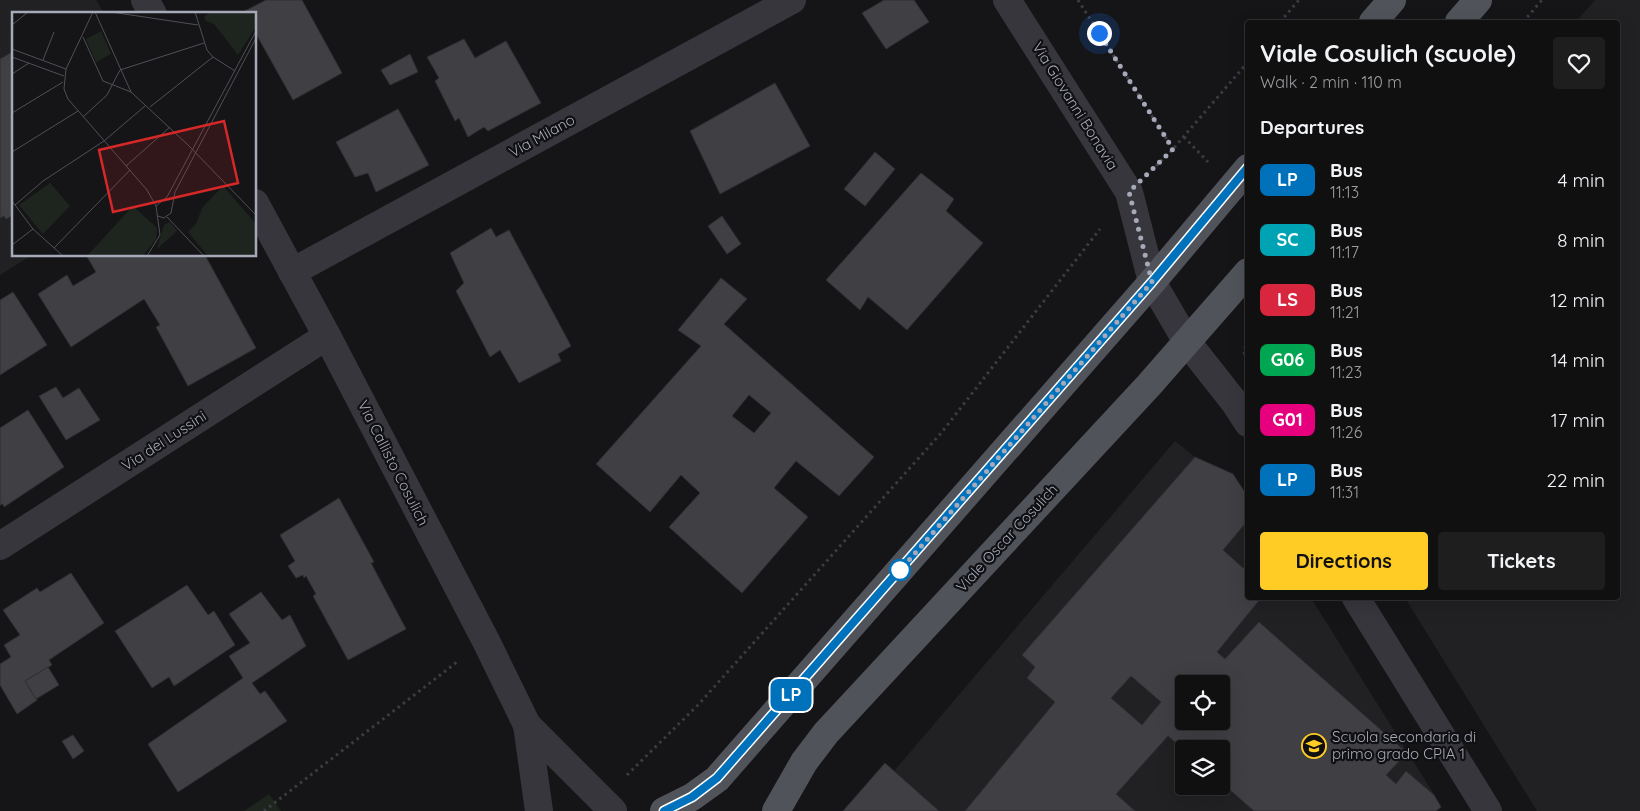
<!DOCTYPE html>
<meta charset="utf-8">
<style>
body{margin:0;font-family:Quicksand,sans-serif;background:#1e1e1f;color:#f1f3f6;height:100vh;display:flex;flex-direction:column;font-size:19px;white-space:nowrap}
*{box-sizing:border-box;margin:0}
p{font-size:16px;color:#9c9d9f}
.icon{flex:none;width:28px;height:28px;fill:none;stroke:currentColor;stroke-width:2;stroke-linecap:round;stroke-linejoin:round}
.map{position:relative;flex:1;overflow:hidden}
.sheet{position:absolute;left:1245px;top:20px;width:375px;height:580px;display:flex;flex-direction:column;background:#101011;border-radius:5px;box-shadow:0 5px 20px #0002,0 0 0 1px #303031}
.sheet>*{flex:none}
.badge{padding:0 10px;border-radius:8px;font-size:18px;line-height:32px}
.controls{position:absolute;left:1175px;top:675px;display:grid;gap:10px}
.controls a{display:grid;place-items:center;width:55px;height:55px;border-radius:5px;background:#101011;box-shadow:0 5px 20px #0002,0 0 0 1px #303031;font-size:25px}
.you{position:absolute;width:25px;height:25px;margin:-12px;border:4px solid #fff;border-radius:50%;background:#1a73e8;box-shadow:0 0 0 8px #1a73e833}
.map>.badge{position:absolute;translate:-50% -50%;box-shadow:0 0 0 2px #fff}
h2{padding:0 15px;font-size:19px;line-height:45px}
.round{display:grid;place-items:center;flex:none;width:52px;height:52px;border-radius:5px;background:#1e1e1f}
.headline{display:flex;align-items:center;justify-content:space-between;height:85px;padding:0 15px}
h1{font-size:24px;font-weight:700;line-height:38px}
.cta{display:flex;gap:10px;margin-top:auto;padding:10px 15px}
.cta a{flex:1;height:58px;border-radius:5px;background:#ffcb25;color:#111;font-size:20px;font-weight:700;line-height:58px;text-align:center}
.cta a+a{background:#1e1e1f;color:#f1f3f6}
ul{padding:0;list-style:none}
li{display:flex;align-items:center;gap:15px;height:60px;padding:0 15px}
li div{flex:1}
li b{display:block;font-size:19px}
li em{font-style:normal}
li .badge{min-width:55px;font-weight:700;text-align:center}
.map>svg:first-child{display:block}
</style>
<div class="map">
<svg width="1640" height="811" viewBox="0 0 1640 811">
<rect width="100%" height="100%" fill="#151517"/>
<g fill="#212124" fill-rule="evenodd">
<path d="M0,0H96L104,14H14V255H32L0,275Z"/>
<path d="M1595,0H1640V811H1537L1405,598H1618V22H1576Z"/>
<path d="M1175,441L1195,457L1233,474L1247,497L1248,598H1311L1442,807L1435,811H860ZM1184,684H1221V721H1184ZM1184,749H1221V786H1184Z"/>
</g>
<path fill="#1d251e" d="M269,794L281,811H244Z"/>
<g fill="#3f3f44" stroke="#2f2f33" fill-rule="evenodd">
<path d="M266,0H302L342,73L293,100L255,32V14L243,12Z"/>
<path d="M884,0H914L929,22L886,49L862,13Z"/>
<path d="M464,39L475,58L506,41L541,103L488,131L484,127L468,137L459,118L455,121L435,81L439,78L427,57Z"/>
<path d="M14,51V215L6,219L4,216L0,218V59Z"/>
<path d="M410,54L418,72L390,85L381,70Z"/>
<path d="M775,83L810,146L720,194L690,131Z"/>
<path d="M398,109L429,165L376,192L368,173L355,177L336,142Z"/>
<path d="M875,152L895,169L865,206L844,189Z"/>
<path d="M921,173L954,199L946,211L983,243L907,330L868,297L860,310L826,280Z"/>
<path d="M722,216L741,244L727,254L708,226Z"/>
<path d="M491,228L496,237L509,230L571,346L558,354L561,361L519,383L500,350L490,357L456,291L464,283L450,253Z"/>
<path d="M86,255H208L206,257L256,348L188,386L156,327L160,325L144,299L71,347L38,294L67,275L73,286L96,272Z"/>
<path d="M721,278L747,299L724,324L874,457L839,496L796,461L774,488L808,517L742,593L669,527L700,493L681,475L650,512L596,464L701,346L678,330ZM749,395L771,413L754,433L732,416Z"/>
<path d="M13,292L47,345L0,375V300Z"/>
<path d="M56,387L63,398L79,388L100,420L66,440L39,396Z"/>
<path d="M28,410L64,467L4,507L3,504L0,505V428Z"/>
<path d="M1195,457L1233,474L1248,497V520L1223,550L1243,568L1248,563V598H1261L1217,652L1225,659L1259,622L1407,753L1386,775L1396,784L1406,771L1434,795L1441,807L1436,811H1254L1221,782V749L1184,750L1168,736L1116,794L1135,811H965L1055,702L1027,678L1035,667L1022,655ZM1131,676L1161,702L1142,725L1111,698ZM1184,684H1221V721H1184Z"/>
<path d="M339,498L374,562L371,563L406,629L348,660L313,596L316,594L306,576L304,578L303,575L296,578L288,566L295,561L280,535Z"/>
<path d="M71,573L104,623L49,660L52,665L25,681L37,700L17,714L0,685V664L11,657L4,645L20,635L3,610L37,588L40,592Z"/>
<path d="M187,585L208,615L214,611L235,645L174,686L169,677L152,688L115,631Z"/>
<path d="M261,592L282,620L290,615L306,646L252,683L260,694L265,691L287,721L178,792L148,744L243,678L229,656L250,643L229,614Z"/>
<path d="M48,667L59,685L36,699L25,681Z"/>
<path d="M73,735L84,751L73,759L62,741Z"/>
<path d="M885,763L939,811H843Z"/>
</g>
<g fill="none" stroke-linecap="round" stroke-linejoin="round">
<g stroke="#3b3d43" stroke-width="3" stroke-dasharray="2.5 4" stroke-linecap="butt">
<path d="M1078,0L1173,149"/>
<path d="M1280,22L1299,0"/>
<path d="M1523,22L1542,0"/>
<path d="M1184,137L1208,162"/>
<path d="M1156,166L1173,149L1248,62"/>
<path d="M1245,354L1243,350L1248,344"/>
<path d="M627,775L698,705L942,432L1100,229"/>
<path d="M264,811L457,662"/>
</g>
<g stroke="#36363c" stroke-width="28">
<path d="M145,0L153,14"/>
<path d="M1007,0L1129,192L1152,282L1187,342L1235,403L1248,423"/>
<path d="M255,203L327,336L486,641L527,725L613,811"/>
<path d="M292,272L792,0"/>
<path d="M0,546L327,336"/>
<path d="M1356,598L1488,811"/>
<path d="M527,725L539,811"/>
</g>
<g stroke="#51535b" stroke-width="28">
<path d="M1373,22L1392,0"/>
<path d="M1459,22L1478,0"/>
<path d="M664,811L692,797L717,779L1152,282L1248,168"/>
<path d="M776,811L804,762L826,733L1149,385L1248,272"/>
</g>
</g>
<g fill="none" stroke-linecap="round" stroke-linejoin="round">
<defs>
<path id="line" d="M664,811L692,797L717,778L1152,282L1248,167"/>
</defs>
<use href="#line" stroke="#fff" stroke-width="11"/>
<use href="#line" stroke="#0072bc" stroke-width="8"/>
<path stroke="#a6a9b8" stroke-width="5" stroke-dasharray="0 9" d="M900,570L896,575L1152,282L1129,192L1173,149L1099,33"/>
</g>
<defs>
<symbol id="school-ring" viewBox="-11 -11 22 22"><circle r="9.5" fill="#101012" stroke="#ffcb25" stroke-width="1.5"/><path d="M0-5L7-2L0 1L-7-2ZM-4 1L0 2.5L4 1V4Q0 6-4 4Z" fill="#ffcb25"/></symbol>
</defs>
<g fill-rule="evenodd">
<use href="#school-ring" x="1300" y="732" width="28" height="28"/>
</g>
<circle fill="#fff" stroke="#0072bc" stroke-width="2.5" cx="900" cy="570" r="10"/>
<g text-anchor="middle" stroke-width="4.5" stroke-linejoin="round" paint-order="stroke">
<g font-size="15" fill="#a6a9b8" stroke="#101012">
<text transform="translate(1075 106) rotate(58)" y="5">Via Giovanni Bonavia</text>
<text transform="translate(542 136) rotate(-29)" y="5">Via Milano</text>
<text transform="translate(164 441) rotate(-33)" y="5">Via dei Lussini</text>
<text transform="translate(393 463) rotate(63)" y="5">Via Callisto Cosulich</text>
<text transform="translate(1007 538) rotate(-47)" y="5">Viale Oscar Cosulich</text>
</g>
<g font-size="15" fill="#a6a9b8" stroke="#101012" text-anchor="start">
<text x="1332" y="742">Scuola secondaria di<tspan x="1332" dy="17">primo grado CPIA 1</tspan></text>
</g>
</g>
<g transform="translate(12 12)">
<rect width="244" height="244" fill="#151517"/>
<path d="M198,0H244V15L226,43L202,12L194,9L192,5ZM89,19L99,42L84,50L74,27ZM38,171L58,194L31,222L7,193ZM211,174L244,212V244H196L176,220L184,212L190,196ZM121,194L145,216L144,227L131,244H75ZM158,210L165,219L145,237L152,213Z" fill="#1d251e"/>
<path fill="none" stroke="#4f5057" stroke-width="1" d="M81,0L54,57L52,77L56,87L135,178L144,194M83,0L119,80L176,133L244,203M99,0L186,13M183,0L195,38L201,45L223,59M0,13L16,0M71,25L91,69L119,80M0,37L54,57M0,45L52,64M31,48L42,20M0,62L17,51M138,95L201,45M0,101L51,70M71,105L95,83L108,58L192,31M0,140L66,99M114,154L158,115M0,189L21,217L51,244M3,193L31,169L92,129L133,94M146,204L152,206L159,201L163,180L244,26M155,205L192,244M0,233L21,217M42,236L118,158M135,244L148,223L144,194L155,185L244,19"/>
<path fill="#d62828" fill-opacity="0.15" stroke="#d62828" stroke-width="2.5" d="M212,109L226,171L101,200L87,138Z"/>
<rect width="244" height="244" fill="none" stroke="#a6a9b8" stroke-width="2.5"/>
</g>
</svg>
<div class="controls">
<a><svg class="icon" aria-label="locate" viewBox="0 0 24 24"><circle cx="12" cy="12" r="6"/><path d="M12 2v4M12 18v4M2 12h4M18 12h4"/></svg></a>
<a><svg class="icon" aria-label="layers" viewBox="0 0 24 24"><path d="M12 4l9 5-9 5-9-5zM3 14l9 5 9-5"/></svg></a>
</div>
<div class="you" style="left:1099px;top:33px"></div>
<b class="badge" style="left:791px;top:695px;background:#0072bc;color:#fff">LP</b>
<section class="sheet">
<div class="headline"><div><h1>Viale Cosulich (scuole)</h1><p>Walk · 2 min · 110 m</p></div><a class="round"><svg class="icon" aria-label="heart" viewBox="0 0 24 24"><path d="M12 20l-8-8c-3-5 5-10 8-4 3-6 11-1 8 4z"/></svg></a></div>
<h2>Departures</h2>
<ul>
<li><span class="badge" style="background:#0072bc;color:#fff">LP</span><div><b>Bus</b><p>11:13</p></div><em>4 min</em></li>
<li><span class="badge" style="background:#00a3b4;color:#fff">SC</span><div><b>Bus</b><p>11:17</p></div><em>8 min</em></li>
<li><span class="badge" style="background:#d7263d;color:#fff">LS</span><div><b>Bus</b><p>11:21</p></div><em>12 min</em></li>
<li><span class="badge" style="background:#00a651;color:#fff">G06</span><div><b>Bus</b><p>11:23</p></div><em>14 min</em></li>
<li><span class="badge" style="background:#e6007e;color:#fff">G01</span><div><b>Bus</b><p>11:26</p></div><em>17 min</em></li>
<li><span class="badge" style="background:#0072bc;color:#fff">LP</span><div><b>Bus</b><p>11:31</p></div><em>22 min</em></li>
</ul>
<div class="cta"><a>Directions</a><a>Tickets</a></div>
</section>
</div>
